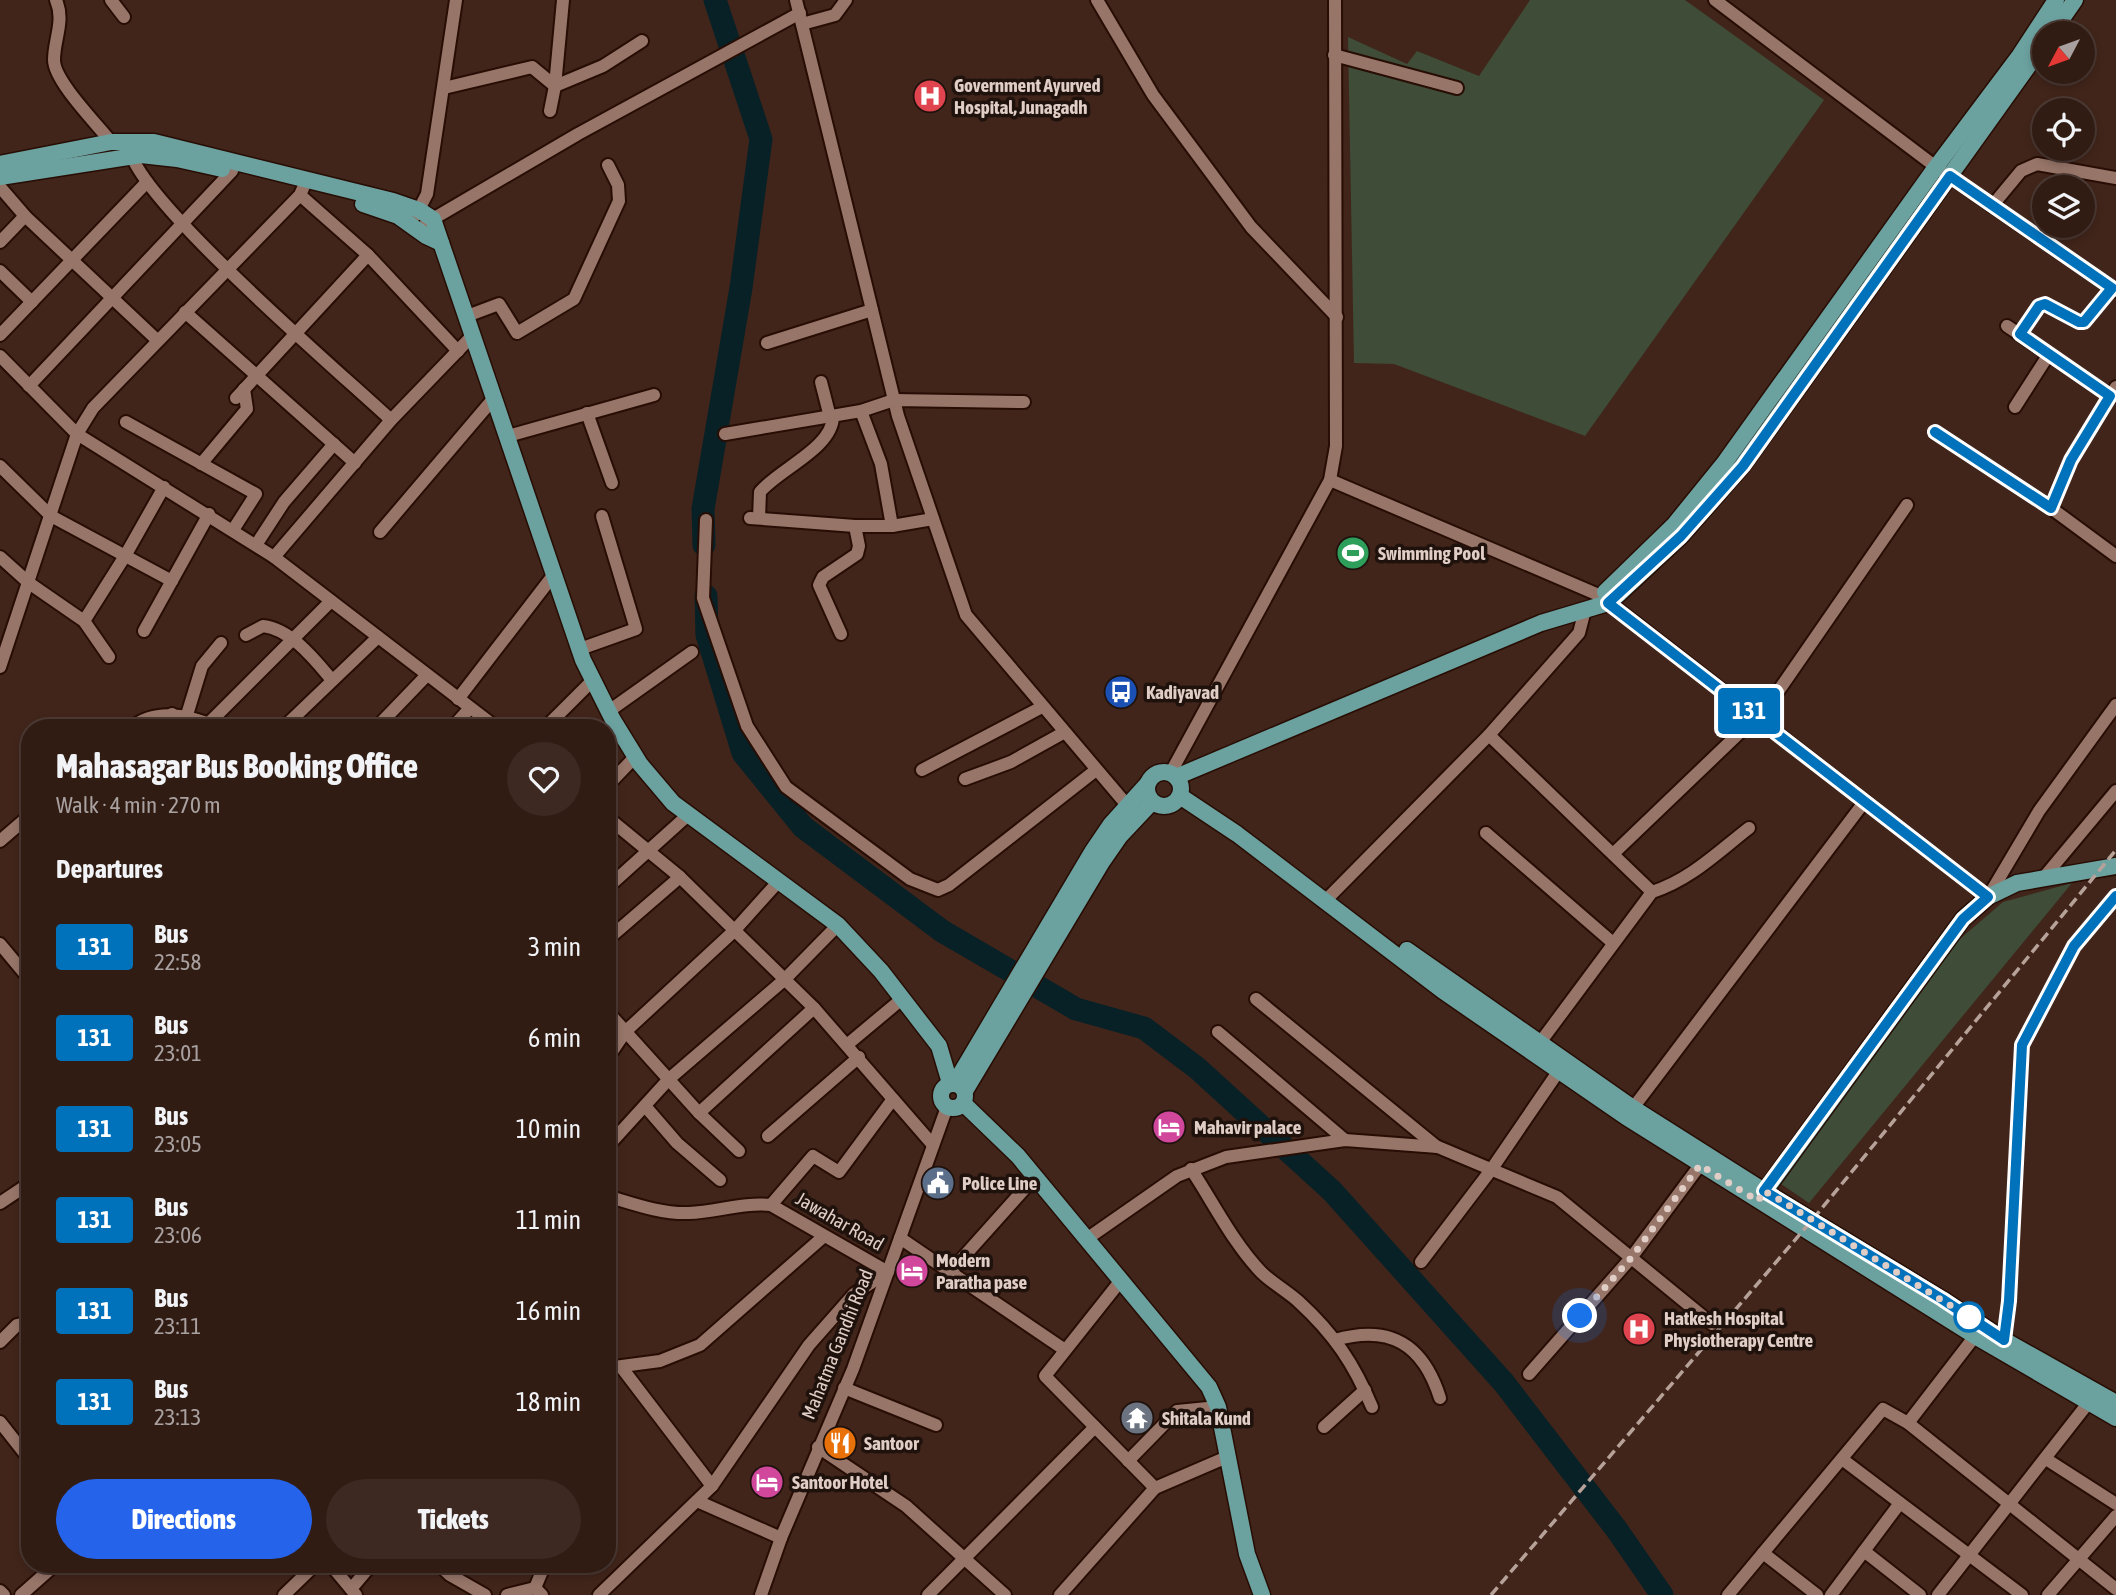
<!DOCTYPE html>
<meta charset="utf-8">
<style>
body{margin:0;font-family:"Asap Condensed",sans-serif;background:#3d2922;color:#f1f3f6;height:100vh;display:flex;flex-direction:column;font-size:26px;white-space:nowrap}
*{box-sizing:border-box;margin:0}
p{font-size:23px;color:#a8a1a0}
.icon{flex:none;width:38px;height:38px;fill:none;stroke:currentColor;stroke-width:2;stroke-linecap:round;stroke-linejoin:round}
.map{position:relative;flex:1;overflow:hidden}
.details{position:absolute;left:21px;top:719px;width:595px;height:854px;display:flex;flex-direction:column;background:#311c14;border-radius:28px;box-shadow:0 4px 10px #0003,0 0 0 2px #4c3a34}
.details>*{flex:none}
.badge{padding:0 14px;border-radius:5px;font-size:24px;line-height:46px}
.needle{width:46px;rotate:229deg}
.fabs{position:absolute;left:2032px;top:21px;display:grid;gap:14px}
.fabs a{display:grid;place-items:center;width:63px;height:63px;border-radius:50%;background:#311c14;box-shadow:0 4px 10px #0003,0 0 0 2px #4c3a34;font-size:35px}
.you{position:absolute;width:35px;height:35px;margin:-18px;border:5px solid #fff;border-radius:50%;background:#1a73e8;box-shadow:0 0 0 10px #1a73e833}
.map>.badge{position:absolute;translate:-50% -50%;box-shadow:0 0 0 4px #fff}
h2{padding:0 35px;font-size:26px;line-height:63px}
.round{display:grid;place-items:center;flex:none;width:74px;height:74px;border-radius:37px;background:#3d2922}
.overview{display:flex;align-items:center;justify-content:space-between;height:119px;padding:0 35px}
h1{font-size:33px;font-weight:800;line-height:52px}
.primary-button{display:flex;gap:14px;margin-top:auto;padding:14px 35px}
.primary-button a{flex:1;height:80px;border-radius:42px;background:#2563eb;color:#fff;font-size:28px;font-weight:800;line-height:80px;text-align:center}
.primary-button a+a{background:#3d2922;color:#f1f3f6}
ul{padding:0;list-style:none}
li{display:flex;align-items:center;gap:21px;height:91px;padding:0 35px}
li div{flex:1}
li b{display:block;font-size:26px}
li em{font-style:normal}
li .badge{min-width:77px;font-weight:700;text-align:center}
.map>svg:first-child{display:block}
</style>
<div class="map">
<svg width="2116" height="1595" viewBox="0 0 2116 1595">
<rect width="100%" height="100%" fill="#41251a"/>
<g fill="#3e4c38">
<path d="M1530,0H1685L1824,100L1585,436L1394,364L1354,363L1348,37L1407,64L1417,51L1479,76Z"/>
<path d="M2072,883L1809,1203L1781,1184L1954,944L2003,902Z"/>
</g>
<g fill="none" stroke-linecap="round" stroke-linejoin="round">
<g stroke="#072127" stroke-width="23">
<path d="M704,545L703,509L741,288L761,139L715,0"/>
<path d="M706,596L707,635L743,753L803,827L942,931L1076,1009L1144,1028L1197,1068L1332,1191L1504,1383L1617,1530L1662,1595"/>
</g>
<defs>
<g id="minor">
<path d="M56,0C65,21 54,39 54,60C54,81 97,124 111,142"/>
<path d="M111,0L124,17"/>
<path d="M796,0L898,416L966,615L1132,811"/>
<path d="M1097,0L1153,95L1251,227L1337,317"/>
<path d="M1715,0L1936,167L2116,291"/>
<path d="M802,24L835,15L846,0"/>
<path d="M1334,55L1457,88"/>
<path d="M444,88L532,67L555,86L603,66L642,41"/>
<path d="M550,111L555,86L563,0"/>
<path d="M130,150C139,201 344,376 391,420"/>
<path d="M0,187L25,216L157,340"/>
<path d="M300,195L368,255L458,351"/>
<path d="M1992,206L2021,171L2037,164L2116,178"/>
<path d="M416,215L427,194L456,0"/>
<path d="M426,223L578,134L800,13"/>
<path d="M0,242L25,216"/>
<path d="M0,271L32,302"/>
<path d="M185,312L355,463"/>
<path d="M467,316L499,304L517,333L574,299L619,201L618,185L608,165"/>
<path d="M2007,326L2110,396"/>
<path d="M2020,334L2039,306L2045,304L2079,322H2084L2112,288"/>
<path d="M0,335L147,182"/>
<path d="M767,343L872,310"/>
<path d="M0,356L77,434L274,557L497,728"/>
<path d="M821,382L830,417"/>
<path d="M29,386L232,171"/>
<path d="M236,398L368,255"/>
<path d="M2015,407L2049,354"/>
<path d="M861,411L881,464L892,526"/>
<path d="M587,413L612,483"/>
<path d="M126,422L256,494L233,530"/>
<path d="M1935,432L2051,508L2116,556"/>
<path d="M725,434L861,411L894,400L1024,402"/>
<path d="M508,436L654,395"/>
<path d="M201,464L247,409L244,389"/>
<path d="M0,466L51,516L172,581"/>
<path d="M1330,480L1601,596L1988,897L2039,811L2116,705"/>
<path d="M2051,508L2071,460L2116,387"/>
<path d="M750,518L855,526H892L933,519"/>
<path d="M759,518L760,492C779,469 833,448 833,416"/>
<path d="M706,520L703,598L747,726L786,787L910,879L938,890L949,885L1096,770"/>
<path d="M380,532L494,398"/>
<path d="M256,545L284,502L334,444"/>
<path d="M0,557L29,583L84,621L109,657"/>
<path d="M274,557L391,420L473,335"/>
<path d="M84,621L125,556L164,487"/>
<path d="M144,631L209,514"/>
<path d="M841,634L819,585L823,577L857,554L859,546L855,526"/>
<path d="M246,635L263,626C291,629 315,660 332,680"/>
<path d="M580,649L636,629L602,516"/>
<path d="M0,667L77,434L93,408L300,195L307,179"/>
<path d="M458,699L555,573"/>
<path d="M609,711L692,652"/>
<path d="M186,718L202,666L221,643"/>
<path d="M209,723L331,601"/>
<path d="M131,728C156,707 192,716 219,728"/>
<path d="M167,728L172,714"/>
<path d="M283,728L378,637"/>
<path d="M376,728L427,675"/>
<path d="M452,728L470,708"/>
<path d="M545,728L593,680"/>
<path d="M1489,735L1652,892"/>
<path d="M922,770L1042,707"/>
<path d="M1170,774L1330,480L1336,446L1335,0"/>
<path d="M965,779L1011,762L1063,733"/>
<path d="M607,786L635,757"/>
<path d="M607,817L680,877L814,1008L933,1145"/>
<path d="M1486,833L1613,943"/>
<path d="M0,841L30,815"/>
<path d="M1613,854L1757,716L1777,693L1907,505"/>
<path d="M2045,876L2116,791"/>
<path d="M607,888L688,815"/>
<path d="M1324,902L1489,735L1579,633L1585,610"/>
<path d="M607,940L680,877"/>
<path d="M0,944L30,980"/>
<path d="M1256,999L1437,1147"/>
<path d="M607,1011L699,1113L739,1151"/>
<path d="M1218,1032L1345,1140"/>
<path d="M848,1044L903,998"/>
<path d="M1536,1048L1652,892C1690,880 1718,852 1749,828"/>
<path d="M607,1059L626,1031L734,931L778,882"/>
<path d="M645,1106L677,1143L720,1180"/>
<path d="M1633,1108L1865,801"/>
<path d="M699,1113L814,1008"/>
<path d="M768,1136L859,1057"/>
<path d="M607,1147L669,1079L784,980L838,925"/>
<path d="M1191,1169C1213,1202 1233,1243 1261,1272C1272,1283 1287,1291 1299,1302C1334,1334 1354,1364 1372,1407"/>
<path d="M0,1203L30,1183"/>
<path d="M771,1205L813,1156L839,1172L893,1099"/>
<path d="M900,1238L1065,1350"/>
<path d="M1088,1238L1177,1176L1226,1157L1345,1140L1438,1147L1557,1197L1712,1324"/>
<path d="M1421,1262L1491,1170L1558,1072"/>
<path d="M950,1272L1036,1176"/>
<path d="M1122,1279L1045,1376L1155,1488"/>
<path d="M1335,1340C1390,1324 1423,1344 1440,1398"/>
<path d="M2004,1340L2009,1301L2022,1045L2074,946L2116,896"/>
<path d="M0,1342L17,1325L30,1322"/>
<path d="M607,1368L660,1361L700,1345L823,1237"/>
<path d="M622,1368L712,1486"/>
<path d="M1529,1374L1631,1258L1700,1165"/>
<path d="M844,1388L936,1425"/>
<path d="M0,1422L30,1460"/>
<path d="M1908,1423L1975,1336"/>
<path d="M1324,1427L1365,1390"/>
<path d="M818,1447L906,1506L1005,1595"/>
<path d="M1842,1459L2022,1595"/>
<path d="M2046,1459L2116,1504"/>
<path d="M1128,1461L1177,1411L1218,1407"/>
<path d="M697,1501L781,1538"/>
<path d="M1864,1551L1920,1595"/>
<path d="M1763,1553L1817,1595"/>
<path d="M330,1564L356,1595"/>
<path d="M438,1564L450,1575L485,1595"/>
<path d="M351,1589L372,1564"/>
<path d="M0,1591L4,1595"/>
<path d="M21,1595L56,1564"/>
<path d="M284,1595L316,1564"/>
<path d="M507,1595L535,1588"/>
<path d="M542,1595L535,1588L545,1564"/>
<path d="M599,1595L712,1486L809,1345L854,1294L888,1272L771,1205C743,1202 717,1212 689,1213C661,1214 634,1204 607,1196"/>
<path d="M761,1595L781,1538L853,1369L947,1107"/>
<path d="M928,1595L1095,1427"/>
<path d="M1060,1595L1155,1488L1227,1457"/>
<path d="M1728,1595L1883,1409L1908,1423L2116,1589"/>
<path d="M1831,1595L1900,1503"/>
<path d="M1938,1595L2089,1402"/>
<path d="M2048,1595L2116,1516"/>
</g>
<g id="major">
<path d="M2052,33L2075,0"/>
<path d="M0,164L111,142H154L393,201L419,210L433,219L583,660L613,720L640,764L673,803L838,925L881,971L939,1046L950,1083"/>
<path d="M0,177L141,155L177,159L222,169"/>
<path d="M363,204L398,216L426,236L441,243"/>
<path d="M1605,592L1674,525L1725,462L1936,167L2020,55L2056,0"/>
<circle cx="1164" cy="789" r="17"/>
<path d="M1176,777L1541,623L1608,603L1620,593L1681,536L1743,465L2044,44"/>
<path d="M1180,796L1237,834L1443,991L1626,1117L1975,1336L2116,1418"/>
<path d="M1407,950L1633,1108L1764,1191L1942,1299L2004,1340L2116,1403"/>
<path d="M955,1083L1092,852L1111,824L1148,783"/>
<circle cx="953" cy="1096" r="12"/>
<path d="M965,1091L1102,862L1120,836L1152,802"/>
<path d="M963,1103L1018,1156L1209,1387L1218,1407L1247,1554L1262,1595"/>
<path d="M1759,1199L1963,919L1988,897L2017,883L2116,866"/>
</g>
</defs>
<use href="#minor" stroke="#270d04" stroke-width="16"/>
<use href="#major" stroke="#270d04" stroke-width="19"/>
<use href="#minor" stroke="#977569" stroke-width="12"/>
<use href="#major" stroke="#6ba19f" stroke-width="16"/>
<path stroke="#b7a29a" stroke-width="3.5" stroke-dasharray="10 5" stroke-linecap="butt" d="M1491,1595L1813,1219L2116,850"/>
</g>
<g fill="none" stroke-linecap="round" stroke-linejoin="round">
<defs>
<path id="line" d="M1935,432L2051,508L2071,460L2110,396L2020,334L2039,306L2045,304L2079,322H2084L2112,288L1950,176L1743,466L1681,536L1608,603L1988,897L1963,919L1764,1191L1942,1299L2004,1340L2009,1301L2022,1045L2074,946L2116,896"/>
</defs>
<use href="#line" stroke="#fff" stroke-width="16"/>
<use href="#line" stroke="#0072bc" stroke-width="10"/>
<path stroke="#e0cdc6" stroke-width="7" stroke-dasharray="0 12.6" d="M1580,1316L1631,1258L1700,1165L1758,1201L1764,1191L1780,1200L1969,1317"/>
</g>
<defs>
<symbol id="hospital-disc" viewBox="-11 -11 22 22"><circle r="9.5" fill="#e0444e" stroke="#1f120d"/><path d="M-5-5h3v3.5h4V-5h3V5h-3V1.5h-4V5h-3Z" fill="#fff"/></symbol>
<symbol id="stadium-disc" viewBox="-11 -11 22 22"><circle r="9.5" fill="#2e9e5b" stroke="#1f120d"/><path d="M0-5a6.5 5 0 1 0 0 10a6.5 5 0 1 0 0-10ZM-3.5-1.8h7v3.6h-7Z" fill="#fff"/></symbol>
<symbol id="bus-disc" viewBox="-11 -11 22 22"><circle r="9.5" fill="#1a4fb4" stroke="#1f120d"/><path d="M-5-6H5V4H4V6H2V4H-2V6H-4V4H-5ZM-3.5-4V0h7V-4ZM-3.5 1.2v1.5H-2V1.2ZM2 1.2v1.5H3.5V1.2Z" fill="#fff"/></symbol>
<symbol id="hotel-disc" viewBox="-11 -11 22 22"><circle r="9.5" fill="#d1479c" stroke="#1f120d"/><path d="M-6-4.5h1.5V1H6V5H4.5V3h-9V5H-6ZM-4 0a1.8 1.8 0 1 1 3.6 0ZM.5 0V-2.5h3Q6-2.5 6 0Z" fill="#fff"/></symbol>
<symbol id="civic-disc" viewBox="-11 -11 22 22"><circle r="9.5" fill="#5c6f8a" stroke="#1f120d"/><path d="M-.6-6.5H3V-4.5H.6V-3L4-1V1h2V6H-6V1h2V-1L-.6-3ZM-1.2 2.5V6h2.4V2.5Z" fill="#fff"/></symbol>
<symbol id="temple-disc" viewBox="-11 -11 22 22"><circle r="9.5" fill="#6b7280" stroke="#1f120d"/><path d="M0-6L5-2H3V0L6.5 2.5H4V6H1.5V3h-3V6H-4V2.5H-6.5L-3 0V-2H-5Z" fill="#fff"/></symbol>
<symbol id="restaurant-disc" viewBox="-11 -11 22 22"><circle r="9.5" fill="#e8710a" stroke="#1f120d"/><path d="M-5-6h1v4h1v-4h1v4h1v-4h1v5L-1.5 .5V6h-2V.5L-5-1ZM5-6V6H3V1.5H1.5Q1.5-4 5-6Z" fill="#fff"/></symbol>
</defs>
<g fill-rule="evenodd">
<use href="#hospital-disc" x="911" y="77" width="38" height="38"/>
<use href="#stadium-disc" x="1334" y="534" width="38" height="38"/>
<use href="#bus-disc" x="1102" y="673" width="38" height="38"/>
<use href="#hotel-disc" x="1150" y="1108" width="38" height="38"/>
<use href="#civic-disc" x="919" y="1164" width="38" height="38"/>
<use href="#hotel-disc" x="893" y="1252" width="38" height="38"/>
<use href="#hospital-disc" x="1620" y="1310" width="38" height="38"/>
<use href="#temple-disc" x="1118" y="1399" width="38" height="38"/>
<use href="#restaurant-disc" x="821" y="1424" width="38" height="38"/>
<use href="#hotel-disc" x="748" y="1463" width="38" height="38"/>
</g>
<circle fill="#fff" stroke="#0072bc" stroke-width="3.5" cx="1969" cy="1317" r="14"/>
<g text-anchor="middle" stroke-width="7" stroke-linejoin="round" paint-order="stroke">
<g font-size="19" font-weight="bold" fill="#e0cdc6" stroke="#1f120d" text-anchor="start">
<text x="954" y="92">Government Ayurved<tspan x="954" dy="22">Hospital, Junagadh</tspan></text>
<text x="1378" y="560">Swimming Pool</text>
<text x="1146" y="699">Kadiyavad</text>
<text x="1194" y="1134">Mahavir palace</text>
<text x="962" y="1190">Police Line</text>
<text x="936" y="1267">Modern<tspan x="936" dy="22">Paratha pase</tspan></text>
<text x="1664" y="1325">Hatkesh Hospital<tspan x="1664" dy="22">Physiotherapy Centre</tspan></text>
<text x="1162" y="1425">Shitala Kund</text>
<text x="864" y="1450">Santoor</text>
<text x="792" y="1489">Santoor Hotel</text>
</g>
<g font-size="19" fill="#e0cdc6" stroke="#1f120d">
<text transform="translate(840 1221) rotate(30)" y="7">Jawahar Road</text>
<text transform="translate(837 1344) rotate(-68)" y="7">Mahatma Gandhi Road</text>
</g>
</g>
</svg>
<div class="fabs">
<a><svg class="needle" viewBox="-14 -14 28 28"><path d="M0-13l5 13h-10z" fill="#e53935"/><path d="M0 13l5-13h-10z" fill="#a8a1a0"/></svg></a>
<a><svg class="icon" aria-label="locate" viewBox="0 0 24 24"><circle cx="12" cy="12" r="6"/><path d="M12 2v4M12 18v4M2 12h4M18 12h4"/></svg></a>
<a><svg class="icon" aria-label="layers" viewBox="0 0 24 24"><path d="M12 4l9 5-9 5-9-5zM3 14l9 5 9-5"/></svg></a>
</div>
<div class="you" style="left:1580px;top:1316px"></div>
<b class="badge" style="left:1749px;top:711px;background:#0072bc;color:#fff">131</b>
<section class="details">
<div class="overview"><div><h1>Mahasagar Bus Booking Office</h1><p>Walk · 4 min · 270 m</p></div><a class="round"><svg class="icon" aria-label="heart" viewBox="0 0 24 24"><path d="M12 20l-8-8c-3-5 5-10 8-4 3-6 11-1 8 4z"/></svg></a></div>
<h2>Departures</h2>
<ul>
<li><span class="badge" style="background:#0072bc;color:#fff">131</span><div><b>Bus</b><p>22:58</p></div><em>3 min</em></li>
<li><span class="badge" style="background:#0072bc;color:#fff">131</span><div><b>Bus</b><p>23:01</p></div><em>6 min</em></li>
<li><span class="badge" style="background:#0072bc;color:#fff">131</span><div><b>Bus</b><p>23:05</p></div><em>10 min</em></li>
<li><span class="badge" style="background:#0072bc;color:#fff">131</span><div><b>Bus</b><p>23:06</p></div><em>11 min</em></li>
<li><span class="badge" style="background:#0072bc;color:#fff">131</span><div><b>Bus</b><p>23:11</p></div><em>16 min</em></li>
<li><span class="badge" style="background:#0072bc;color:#fff">131</span><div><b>Bus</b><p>23:13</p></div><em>18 min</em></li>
</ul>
<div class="primary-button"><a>Directions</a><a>Tickets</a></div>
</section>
</div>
